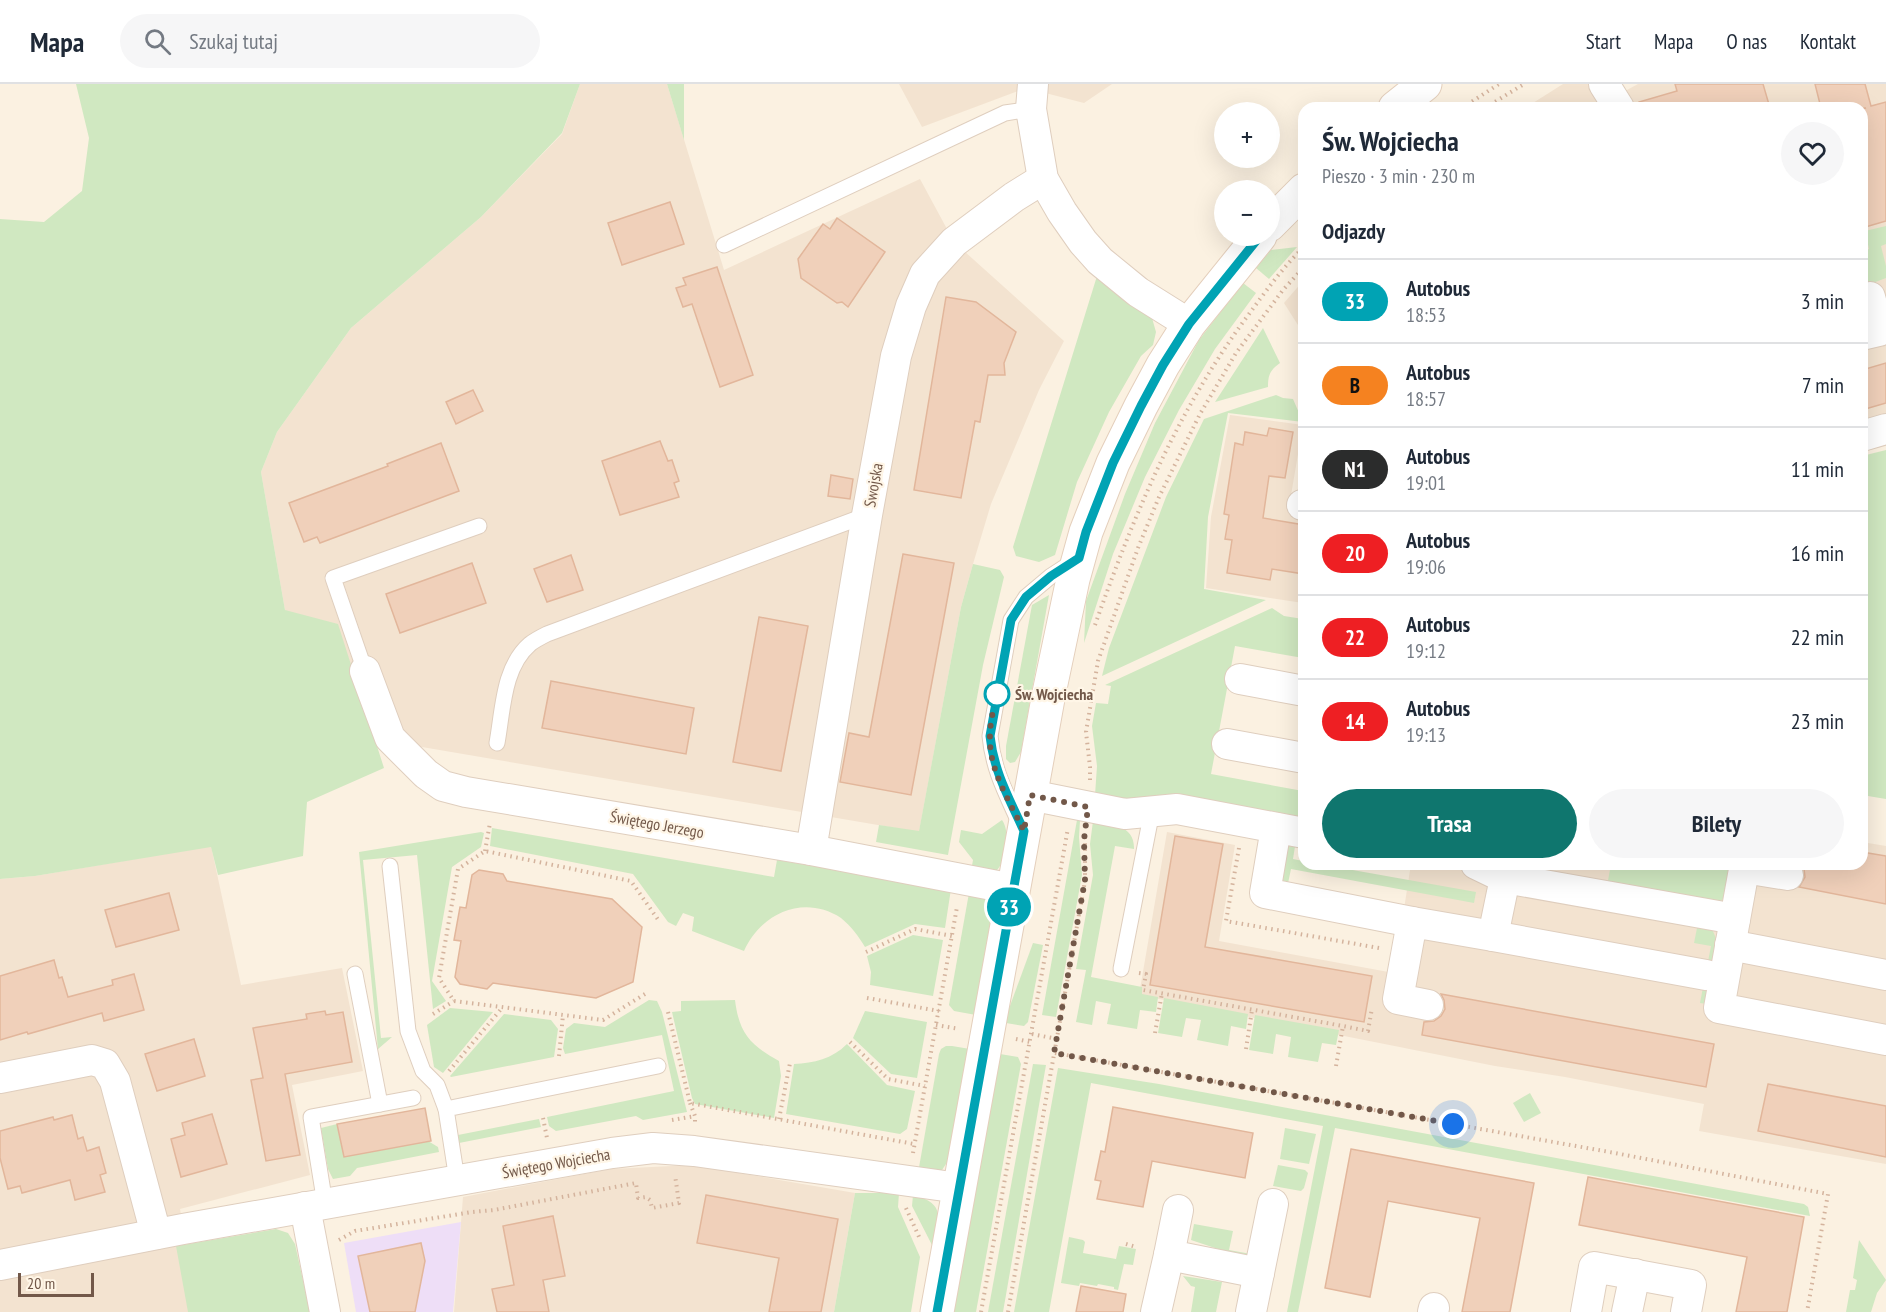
<!DOCTYPE html>
<html lang="pl">
<meta charset="utf-8">
<style>
body{margin:0;font-family:"PT Sans Narrow",sans-serif;background:#f6f6f7;color:#1f2937;height:100vh;display:flex;flex-direction:column;font-size:22px;white-space:nowrap}
*{box-sizing:border-box;margin:0}
p{font-size:20px;color:#747a83}
.icon{flex:none;width:33px;height:33px;fill:none;stroke:currentColor;stroke-width:2;stroke-linecap:round;stroke-linejoin:round}
.map{position:relative;flex:1;overflow:hidden}
.panel{position:absolute;left:1298px;top:18px;width:570px;height:768px;display:flex;flex-direction:column;background:#fff;border-radius:18px;box-shadow:0 6px 24px #0002}
.panel>*{flex:none}
.badge{padding:0 12px;border-radius:20px;font-size:21px;line-height:39px}
.fabs{position:absolute;left:1214px;top:18px;display:grid;gap:12px}
.fabs a{display:grid;place-items:center;width:66px;height:66px;border-radius:50%;background:#fff;box-shadow:0 6px 24px #0002;font-size:30px}
.scale{position:absolute;left:18px;bottom:15px;width:76px;box-sizing:border-box;padding-left:6px;border:3px solid #725849;border-top:0;font-size:16px;line-height:21px;white-space:nowrap;color:#725849;-webkit-text-stroke:4px #fff6e7;paint-order:stroke}
.you{position:absolute;width:30px;height:30px;margin:-15px;border:4px solid #fff;border-radius:50%;background:#1a73e8;box-shadow:0 0 0 9px #1a73e833}
.map>.badge{position:absolute;translate:-50% -50%;box-shadow:0 0 0 3px #fff}
h2{padding:0 24px;font-size:22px;line-height:54px}
.round{display:grid;place-items:center;flex:none;width:63px;height:63px;border-radius:32px;background:#f6f6f7}
.headline{display:flex;align-items:center;justify-content:space-between;height:102px;padding:0 24px}
h1{font-size:28px;font-weight:700;line-height:45px}
.primary-button{display:flex;gap:12px;margin-top:auto;padding:12px 24px}
.primary-button a{flex:1;height:69px;border-radius:36px;background:#0f766e;color:#fff;font-size:24px;font-weight:700;line-height:69px;text-align:center}
.primary-button a+a{background:#f6f6f7;color:#1f2937}
ul{padding:0;list-style:none}
li{display:flex;align-items:center;gap:18px;height:84px;padding:0 24px;border-top:2px solid #e0e1e3}
li div{flex:1}
li b{display:block;font-size:22px}
li em{font-style:normal}
li .badge{min-width:66px;font-weight:700;text-align:center}
header{display:flex;align-items:center;gap:36px;box-sizing:border-box;height:84px;padding:0 30px;background:#fff;border-bottom:2px solid #e0e1e3}
header strong{font-size:28px}
nav{display:flex;gap:33px;margin-inline-start:auto;font-size:21px}
.search{width:420px;height:54px;background:#f6f6f7;display:flex;align-items:center;gap:15px;box-sizing:border-box;padding:0 21px;border-radius:33px;color:#747a83;font-size:22px}
.map>svg:first-child{display:block}
</style>
<header>
<strong>Mapa</strong>
<div class="search"><svg class="icon" aria-label="search" viewBox="0 0 24 24"><circle cx="10" cy="10" r="6"/><path d="M15 15l6 6"/></svg>Szukaj tutaj</div>
<nav><a>Start</a><a>Mapa</a><a>O nas</a><a>Kontakt</a></nav>
</header>
<div class="map">
<svg width="1886" height="1228" viewBox="0 0 1886 1228">
<rect width="100%" height="100%" fill="#fbf1e1"/>
<g fill="#f3e3d0">
<path d="M580,0H667L724,186L920,95L954,158L1064,257L1039,306L991,420L973,480L961,523L919,748L375,655L285,526L261,388L277,348L351,244L481,133L562,50Z"/>
<path d="M899,0H1112L1084,19L1026,4L922,43Z"/>
<path d="M1563,0H1591L1603,19L1638,0H1886V340L1862,346V24H1525Z"/>
<path d="M1303,197V249L1284,219Z"/>
<path d="M1230,331L1303,341L1290,417L1303,419V519L1206,504L1211,433Z"/>
<path d="M1167,748L1235,761L1219,857L1394,889L1411,780H1862V758L1886,762V1080L1699,1047L1704,1020L1565,993L1495,982L1139,911Z"/>
<path d="M211,762L241,901L342,884L363,987L292,1001L310,1091L180,1125L197,1228H0V795L35,792Z"/>
<path d="M692,1081L855,1109L834,1228H454L463,1113L611,1085Z"/>
</g>
<path fill="#eedef7" d="M461,1138L453,1228H356L344,1159Z"/>
<g fill="#d0e8c1">
<path d="M76,0H580L562,49L481,133L351,244L277,348L261,388L285,526L338,540L384,684L307,718L303,772L218,791L211,763L35,792L0,795V135L44,138L82,107L89,54Z"/>
<path d="M667,0H684V56Z"/>
<path d="M1886,142V160L1881,162L1886,182V194L1862,203V168L1869,165L1865,147Z"/>
<path d="M1297,163L1269,195L1256,184L1271,166Z"/>
<path d="M1097,192L1152,234L1156,248L1153,261L1141,272L1109,328L1077,398L1055,471L1039,478L1016,472L1013,463Z"/>
<path d="M1243,199L1256,209L1215,265L1179,326L1145,393L1113,470L1084,559L1086,517L1125,410L1155,339L1199,256Z"/>
<path d="M1263,244L1280,279C1270,286 1268,291 1268,303L1215,318Z"/>
<path d="M1276,311L1283,314L1293,315L1303,338L1228,329L1208,433L1204,505L1266,516L1102,592L1109,564L1166,413L1204,335Z"/>
<path d="M1886,366V715L1862,711V372Z"/>
<path d="M973,480L1000,486L1004,493L983,581L948,771L876,758L879,741L919,747L961,523Z"/>
<path d="M1049,511L1021,668L1015,678L1010,679L1006,675V662L1032,521Z"/>
<path d="M1272,524L1284,532L1303,535V574L1235,562L1211,690L1303,707V738L1123,718L1095,711L1097,682L1092,642L1096,619L1108,620L1111,602L1105,601Z"/>
<path d="M1002,736C1011,749 1007,778 995,788L971,787L973,776L959,758L961,746L982,750Z"/>
<path d="M1077,736H1080L1079,753L1082,791L1056,933L1042,931Z"/>
<path d="M1093,737C1111,740 1135,741 1134,765L1115,762L1091,893L1142,903V910L1158,913L1156,928L1140,926L1137,945L1107,940L1111,920L1096,917L1092,941L1076,938L1086,886L1076,885L1093,791L1090,760Z"/>
<path d="M492,744L774,793L777,776L951,805L945,844L915,840L865,863C859,853 851,842 841,834C804,810 761,829 744,867L692,847L694,833L683,829L676,842L668,838L633,790L490,762Z"/>
<path d="M481,748L484,749L481,763L452,783L432,897L446,917L433,925L417,771L363,776L381,954L392,953L378,965L359,768Z"/>
<path d="M1296,756L1293,775L1303,777L1304,780H1319L1476,808L1474,819L1291,785L1287,804L1281,798L1284,762Z"/>
<path d="M1611,780H1735L1725,813L1720,818L1607,802Z"/>
<path d="M969,809L991,816L994,820L976,931L954,927L949,921Z"/>
<path d="M1698,839L1712,845L1718,859L1707,920L1700,919L1711,862L1694,859Z"/>
<path d="M913,851L943,856L933,912L870,901L871,888L867,872Z"/>
<path d="M1033,859L1043,861L1028,938L1024,942L1006,939L1007,930Z"/>
<path d="M1164,914L1248,930L1246,945L1231,942L1228,962L1197,956L1201,936L1186,934L1182,953L1158,949Z"/>
<path d="M649,916L657,917L662,928L687,1028L643,1036L636,1032L556,1047L549,1042L547,1033L674,1007L662,951L565,970L563,964L566,945L574,939L605,943Z"/>
<path d="M735,916C739,949 750,961 779,977L781,992L774,1034L695,1020L692,1014L672,928L681,927V917Z"/>
<path d="M450,924L493,928L443,989L434,983L427,941Z"/>
<path d="M865,927L927,938L917,994L891,990L853,954Z"/>
<path d="M504,930L551,936L558,945L554,973L451,993L450,992Z"/>
<path d="M1255,931L1339,946L1336,961L1322,959L1318,978L1288,973L1291,953L1276,950L1273,970L1249,966Z"/>
<path d="M847,960L887,1001L915,1007L907,1045L900,1050L786,1030L794,980C814,979 832,975 847,960Z"/>
<path d="M946,962H952L970,965L950,1074L942,1086L918,1089L939,970L941,965Z"/>
<path d="M1000,970L1018,973L1021,980L976,1228H953Z"/>
<path d="M1033,980L1046,981L1003,1228H988Z"/>
<path d="M1058,984L1159,1000L1804,1120L1808,1123L1810,1132L1335,1044L1298,1228H1287L1323,1042L1091,999L1049,1228H1014Z"/>
<path d="M1530,1009L1541,1029L1524,1038L1513,1019Z"/>
<path d="M539,1035L541,1043L459,1059L458,1051Z"/>
<path d="M337,1040L428,1057L438,1063L439,1068L357,1084L350,1092L333,1095L328,1085L321,1044Z"/>
<path d="M1285,1044L1316,1050L1309,1080L1280,1075Z"/>
<path d="M1278,1081L1305,1086L1308,1089L1304,1104L1301,1107L1273,1102Z"/>
<path d="M855,1109H899L898,1123L920,1173L911,1228H834Z"/>
<path d="M913,1111C947,1119 939,1136 933,1163L912,1122Z"/>
<path d="M1194,1140L1233,1147L1229,1166L1251,1170L1248,1175L1191,1156Z"/>
<path d="M276,1145L288,1149L295,1160L310,1228H188L176,1162Z"/>
<path d="M1069,1153L1083,1156L1085,1158L1083,1169L1116,1175L1119,1162L1136,1165L1133,1181L1124,1180L1118,1206L1114,1205V1203L1098,1200L1097,1202L1080,1199L1079,1202L1061,1199Z"/>
<path d="M1859,1156L1886,1196L1877,1209L1871,1228H1846L1850,1206H1855L1857,1196L1853,1194Z"/>
<path d="M1183,1192L1222,1198L1216,1228H1191L1195,1203L1191,1202Z"/>
</g>
<g fill="#f0d0ba" stroke="#e2b69b" stroke-width="1.5">
<path d="M1675,0H1763L1770,24H1640L1639,18L1677,7Z"/>
<path d="M1815,0H1865L1871,22L1886,18V137L1862,144V25L1866,24H1821Z"/>
<path d="M670,118L684,160L622,181L608,139Z"/>
<path d="M837,134L885,168L848,223L842,218L837,219L801,194L798,175L823,140L830,145Z"/>
<path d="M717,183L753,291L720,303L692,220L683,223L676,204L686,201L683,194Z"/>
<path d="M946,213L976,218L1016,248L1004,279L1005,291H988L980,338L975,337L961,414L914,406Z"/>
<path d="M1886,279V319L1862,326V286Z"/>
<path d="M473,306L483,327L456,340L446,318Z"/>
<path d="M1269,344L1293,348L1285,394L1269,392L1263,434L1304,441V490L1272,485L1270,496L1227,489L1232,456L1225,455L1229,431L1224,430L1235,359L1243,361L1245,348L1267,352Z"/>
<path d="M660,357L668,377L672,376L679,397L674,399L679,413L620,431L602,377Z"/>
<path d="M441,359L459,407L320,459L317,453L304,458L289,419L388,382L387,380Z"/>
<path d="M831,391L853,395L850,415L828,412Z"/>
<path d="M903,470L954,479L911,711L840,698L849,649L869,653Z"/>
<path d="M571,471L583,506L547,518L534,485Z"/>
<path d="M472,479L486,519L400,549L386,510Z"/>
<path d="M759,533L808,542L781,687L733,678Z"/>
<path d="M551,597L694,624L686,670L542,644Z"/>
<path d="M1175,752L1223,760L1205,863L1372,892L1364,938L1150,901Z"/>
<path d="M1862,768L1886,772V820L1799,803L1805,793L1804,785L1801,780H1862Z"/>
<path d="M479,786L503,790L507,797L612,815L642,843L633,898L596,914L493,899L487,905L460,900L455,893L461,857L454,856L460,823L466,824L472,791Z"/>
<path d="M169,809L179,846L116,863L105,826Z"/>
<path d="M54,876L59,894L62,893L68,913L113,901L112,896L134,890L144,926L104,937L102,929L28,950L27,948L0,956V892Z"/>
<path d="M1441,910L1714,960L1706,1003L1422,951L1424,938L1434,937L1441,932L1445,925L1444,916Z"/>
<path d="M325,927L326,931L343,928L352,978L285,990L300,1071L266,1077L251,996L263,994L253,944L307,935L306,930Z"/>
<path d="M194,955L205,992L157,1007L145,970Z"/>
<path d="M1768,1000L1886,1022V1073L1758,1047Z"/>
<path d="M1113,1023L1253,1049L1245,1094L1152,1077L1143,1123L1097,1115L1101,1097L1095,1096L1101,1067L1105,1068Z"/>
<path d="M425,1024L431,1057L344,1073L337,1040Z"/>
<path d="M212,1030L227,1080L181,1093L171,1055L185,1051L182,1039Z"/>
<path d="M72,1031L78,1055L83,1053L87,1067L99,1063L106,1089L100,1091L105,1108L75,1116L70,1096L22,1109L20,1102L8,1105L0,1074V1047L53,1033L54,1036Z"/>
<path d="M1351,1065L1534,1099L1510,1228H1462L1480,1134L1388,1117L1370,1213L1325,1204Z"/>
<path d="M1588,1093L1804,1133L1787,1228H1736L1747,1173L1579,1141Z"/>
<path d="M706,1111L838,1135L821,1228H769L779,1174L697,1159Z"/>
<path d="M553,1132L565,1192L543,1196L549,1228H497L492,1205L514,1201L503,1142Z"/>
<path d="M421,1159L425,1177L415,1228H370L358,1172Z"/>
<path d="M1081,1202L1126,1210L1123,1228H1076Z"/>
</g>
<g fill="none" stroke-linecap="round" stroke-linejoin="round">
<defs>
<g id="lane">
<path d="M724,161L1005,29L1031,25"/>
<path d="M365,587L333,494L479,442"/>
<path d="M497,659C503,626 503,583 530,560C535,556 541,553 547,550L867,431"/>
<path d="M1019,738C1006,709 993,685 990,652L1011,536L1026,513L1051,492L1074,477"/>
<path d="M390,782L408,947L423,987L437,1001L446,1025"/>
<path d="M1121,885L1152,727"/>
<path d="M355,890L380,1020"/>
<path d="M457,1096L446,1025L658,982"/>
<path d="M325,1120L311,1033L413,1014"/>
</g>
<g id="street">
<path d="M1033,0L1031,25L1043,95L1062,128L1083,158L1100,177L1138,208L1189,240"/>
<path d="M1604,0L1619,24"/>
<path d="M1862,251L1879,247L1870,213"/>
<path d="M1862,352L1886,345"/>
<path d="M1302,421H1304"/>
<path d="M365,587L390,654L426,690L443,702L466,708L811,766L1013,805"/>
<path d="M1240,595L1304,607"/>
<path d="M1227,660L1304,674"/>
<path d="M1030,711L1125,730L1177,725L1304,749"/>
<path d="M1276,744L1265,809L1412,838"/>
<path d="M811,766L867,431L896,272L911,222L925,190L954,158L1014,113L1043,95"/>
<path d="M1476,780L1505,794L1735,835"/>
<path d="M1745,780L1719,924L1886,956"/>
<path d="M1744,784L1788,791"/>
<path d="M1505,794L1493,852L1706,891"/>
<path d="M1730,861L1886,891"/>
<path d="M1428,921L1398,915L1412,838L1493,852"/>
<path d="M0,994L92,976L105,980L115,997L156,1150"/>
<path d="M305,1123L325,1228"/>
<path d="M1178,1126L1169,1171L1259,1189"/>
<path d="M0,1181L183,1145L612,1069L653,1064L694,1067L959,1104"/>
<path d="M1156,1228L1169,1171"/>
<path d="M1251,1228L1273,1120"/>
<path d="M1433,1228L1434,1224"/>
<path d="M1586,1228L1594,1183L1691,1201L1686,1228"/>
<path d="M1627,1228L1635,1190"/>
</g>
<g id="secondary">
<path d="M1395,24L1425,0"/>
<path d="M1269,141L1304,106"/>
<path d="M937,1228L1049,609L1073,495L1086,448L1113,379L1141,322L1163,281L1189,240L1260,152"/>
</g>
</defs>
<use href="#lane" stroke="#dfcebe" stroke-width="17"/>
<use href="#street" stroke="#dfcebe" stroke-width="32"/>
<use href="#secondary" stroke="#e4cfbc" stroke-width="35"/>
<g stroke="#d4b39d" stroke-width="4" stroke-dasharray="1.5 4.5" stroke-linecap="butt">
<path d="M1462,24L1499,0"/>
<path d="M1485,24L1524,0"/>
<path d="M1095,541C1135,428 1177,327 1249,230C1266,207 1283,183 1304,163"/>
<path d="M1090,696V683L1086,648L1098,577L1138,464L1159,413L1200,330L1236,269L1283,206L1304,183"/>
<path d="M1239,764L1226,837L1379,864"/>
<path d="M485,767L490,739"/>
<path d="M866,868L915,845L952,852"/>
<path d="M1139,889L1146,890L1143,906L1343,942"/>
<path d="M645,910L603,936L454,917L439,894L458,785L485,767L631,797L659,837"/>
<path d="M867,914L939,927"/>
<path d="M668,928L690,1019L914,1060"/>
<path d="M433,930L454,917"/>
<path d="M936,941L959,945"/>
<path d="M1155,949L1162,909"/>
<path d="M1032,950L1057,955"/>
<path d="M1016,955L1030,958"/>
<path d="M850,958L888,995L925,1002"/>
<path d="M1246,965L1252,926"/>
<path d="M1055,969L1615,1069L1828,1110L1807,1228"/>
<path d="M559,972L563,931"/>
<path d="M1336,982L1343,942L1368,947L1372,924"/>
<path d="M449,987L502,924"/>
<path d="M690,1019L695,1032V1041"/>
<path d="M543,1034L547,1054"/>
<path d="M779,1035L790,979"/>
<path d="M672,1036L695,1032"/>
<path d="M913,1069L957,823"/>
<path d="M906,1124L920,1155"/>
<path d="M339,1156L355,1147L472,1128L494,1126L636,1099L638,1114L646,1113L650,1116L652,1124L679,1119L675,1091"/>
<path d="M1126,1160L1136,1163"/>
<path d="M981,1228L1068,744"/>
<path d="M1008,1228L1085,797V749"/>
</g>
<use href="#lane" stroke="#fff" stroke-width="15"/>
<use href="#street" stroke="#fff" stroke-width="30"/>
<use href="#secondary" stroke="#fff" stroke-width="33"/>
</g>
<g fill="none" stroke-linecap="round" stroke-linejoin="round">
<defs>
<path id="line" d="M937,1228L1024,747C1009,714 994,688 990,652L1011,536L1026,513L1051,492L1079,474L1086,448L1113,379L1141,322L1163,281L1189,240L1260,152"/>
</defs>
<use href="#line" stroke="#fff" stroke-width="14"/>
<use href="#line" stroke="#00a3b4" stroke-width="9"/>
<path stroke="#725849" stroke-width="6" stroke-dasharray="0 10.8" d="M997,610C994,623 990,638 990,651C988,685 1010,718 1024,747L1030,711L1088,723L1084,756L1085,796L1054,969L1453,1040"/>
</g>
<circle fill="#fff" stroke="#00a3b4" stroke-width="3" cx="997" cy="610" r="12"/>
<g text-anchor="middle" stroke-width="4.5" stroke-linejoin="round" paint-order="stroke">
<g font-size="16" fill="#725849" stroke="#fff6e7">
<text transform="translate(873 401) rotate(-80)" y="6">Swojska</text>
<text transform="translate(657 740) rotate(10)" y="6">Świętego Jerzego</text>
<text transform="translate(556 1079) rotate(-10)" y="6">Świętego Wojciecha</text>
</g>
<g font-size="16" font-weight="bold" fill="#725849" stroke="#fff6e7" text-anchor="start">
<text x="1015" y="616">Św. Wojciecha</text>
</g>
</g>
</svg>
<div class="fabs">
<a>+</a>
<a>−</a>
</div>
<div class="scale">20 m</div>
<div class="you" style="left:1453px;top:1040px"></div>
<b class="badge" style="left:1009px;top:823px;background:#00a3b4;color:#fff">33</b>
<section class="panel">
<div class="headline"><div><h1>Św. Wojciecha</h1><p>Pieszo · 3 min · 230 m</p></div><a class="round"><svg class="icon" aria-label="heart" viewBox="0 0 24 24"><path d="M12 20l-8-8c-3-5 5-10 8-4 3-6 11-1 8 4z"/></svg></a></div>
<h2>Odjazdy</h2>
<ul>
<li><span class="badge" style="background:#00a3b4;color:#fff">33</span><div><b>Autobus</b><p>18:53</p></div><em>3 min</em></li>
<li><span class="badge" style="background:#f58220;color:#111">B</span><div><b>Autobus</b><p>18:57</p></div><em>7 min</em></li>
<li><span class="badge" style="background:#2b2c2c;color:#fff">N1</span><div><b>Autobus</b><p>19:01</p></div><em>11 min</em></li>
<li><span class="badge" style="background:#ee1f23;color:#fff">20</span><div><b>Autobus</b><p>19:06</p></div><em>16 min</em></li>
<li><span class="badge" style="background:#ee1f23;color:#fff">22</span><div><b>Autobus</b><p>19:12</p></div><em>22 min</em></li>
<li><span class="badge" style="background:#ee1f23;color:#fff">14</span><div><b>Autobus</b><p>19:13</p></div><em>23 min</em></li>
</ul>
<div class="primary-button"><a>Trasa</a><a>Bilety</a></div>
</section>
</div>
